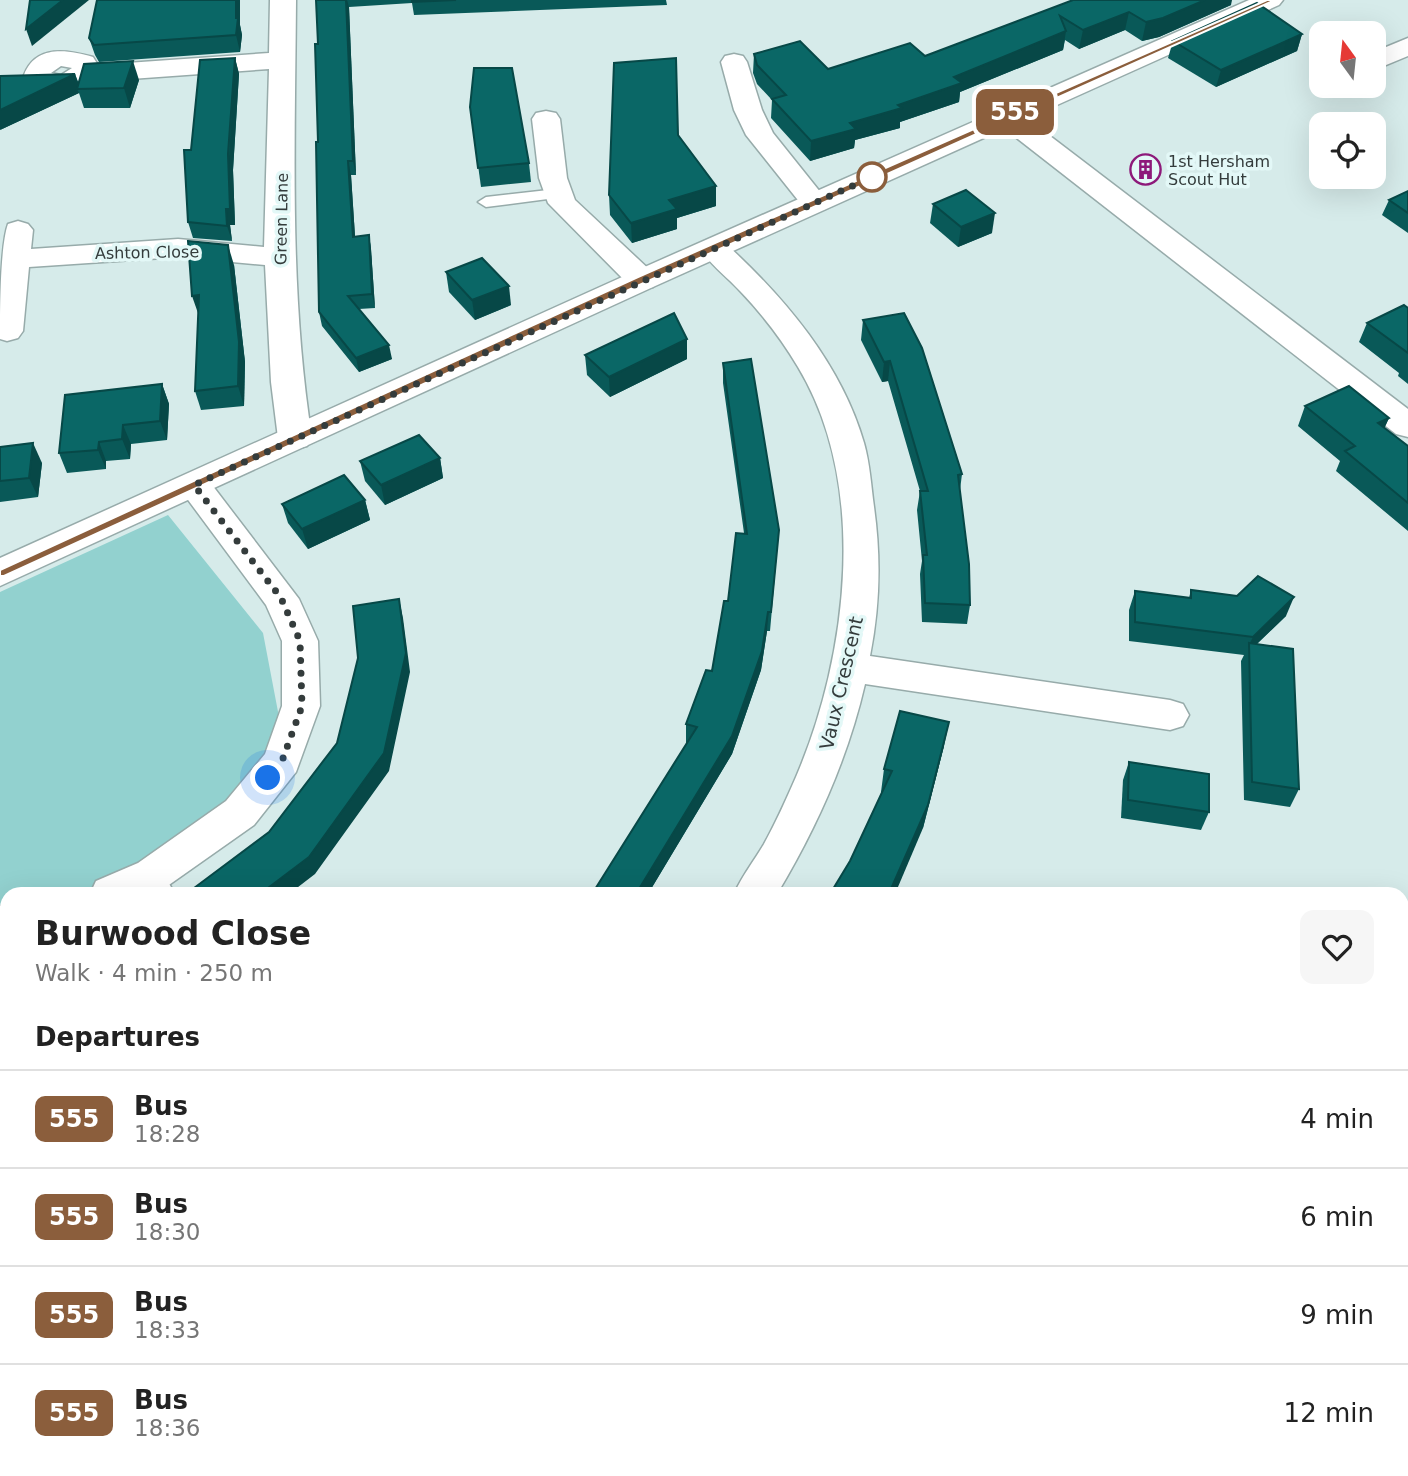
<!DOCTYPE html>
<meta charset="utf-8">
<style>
body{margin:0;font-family:"DejaVu Sans",sans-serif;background:#f6f6f6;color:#222;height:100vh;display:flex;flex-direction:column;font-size:26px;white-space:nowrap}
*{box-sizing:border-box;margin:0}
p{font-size:23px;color:#767676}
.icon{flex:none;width:38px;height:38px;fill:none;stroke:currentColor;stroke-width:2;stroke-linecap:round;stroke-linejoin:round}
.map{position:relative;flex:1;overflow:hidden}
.panel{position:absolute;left:0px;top:887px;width:1409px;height:590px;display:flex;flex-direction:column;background:#fff;border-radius:21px 21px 0 0;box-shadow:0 7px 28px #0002}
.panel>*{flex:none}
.badge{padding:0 14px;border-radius:10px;font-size:24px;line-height:46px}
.needle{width:46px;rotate:345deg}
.tools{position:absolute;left:1309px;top:21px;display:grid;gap:14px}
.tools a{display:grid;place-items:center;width:77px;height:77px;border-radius:14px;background:#fff;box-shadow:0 7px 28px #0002;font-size:35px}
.you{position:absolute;width:35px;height:35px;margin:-18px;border:5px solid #fff;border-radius:50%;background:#1a73e8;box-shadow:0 0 0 10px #1a73e833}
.map>.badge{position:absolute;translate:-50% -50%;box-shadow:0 0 0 4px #fff}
h2{padding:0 35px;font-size:26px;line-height:63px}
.round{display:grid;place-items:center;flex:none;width:74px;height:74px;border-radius:14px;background:#f6f6f6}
.head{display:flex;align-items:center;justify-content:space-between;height:119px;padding:0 35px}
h1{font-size:33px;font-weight:800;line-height:52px}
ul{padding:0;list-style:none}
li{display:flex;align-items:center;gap:21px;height:98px;padding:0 35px;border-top:2px solid #e0e0e0}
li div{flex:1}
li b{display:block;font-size:26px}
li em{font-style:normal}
li .badge{min-width:77px;font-weight:700;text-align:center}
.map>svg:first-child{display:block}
</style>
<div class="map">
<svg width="1408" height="1476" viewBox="0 0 1408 1476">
<rect width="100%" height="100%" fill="#d6ebea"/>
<path fill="#92d1cf" d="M168,515L263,633L279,717L249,790L129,876L68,894H7V909H0V592Z"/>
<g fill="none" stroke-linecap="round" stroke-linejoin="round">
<defs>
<g id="service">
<path d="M557,189L563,191L565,194L563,197L486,207L478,202L486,197Z"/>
<path d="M152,865L160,868L175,894H152L141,875L144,868Z"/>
</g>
<g id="minor">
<path d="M270,0H296C295,146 289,293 312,438L307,446L295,449L283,446L278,438L271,382L265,265L178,257L29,267L23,331L18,338L7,341L0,339C0,311 0,246 8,224L18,221L28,224L33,230L31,249L178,239L264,247L269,69L89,82C69,94 39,97 24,75C36,44 68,50 93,57L98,65L269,53ZM61,66L72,68L61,75L51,73Z"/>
<path d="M1408,38V56L1374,70V52Z"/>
<path d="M734,54L743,56L747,62L762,110L773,133L829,203L825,209L815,212L805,209L746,135L734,110L721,62L725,56Z"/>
<path d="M1006,108L1016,110L1408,409V437L1396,434L996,122L992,116L996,110Z"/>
<path d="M546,111L556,113L560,119L567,178L575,200L653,273L657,280L653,287L642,289L631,287L548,203L539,178L532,119L536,113Z"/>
<path d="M715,240L725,243C785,298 841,364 864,443C870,464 871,485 874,507C881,557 880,606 870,656L1170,700L1183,704L1189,715L1183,726L1170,730L865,684C848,758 816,829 777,894H734C742,876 754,861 764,844C776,822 786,800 796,777C848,656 869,485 798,367C782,340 762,314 740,291C727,277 711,265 700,249L705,243Z"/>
<path d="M194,473L206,477L299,599L318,641L320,706L296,772L254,825L166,887L152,894H90L96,881L138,863L226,801L265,754L282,706V641L266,605L177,485L182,477Z"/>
<path d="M7,905V941L0,942V906Z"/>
<path d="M7,1425V1470H23L9,1476H0V1428Z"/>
</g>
<path id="tertiary" d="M1249,0H1283L1279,5L653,287L0,586V558L631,273Z"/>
</defs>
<use href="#service" stroke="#97abaa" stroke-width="3"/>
<use href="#minor" stroke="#97abaa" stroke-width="3"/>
<use href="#tertiary" stroke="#97abaa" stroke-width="3"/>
<use href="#service" fill="#fff" fill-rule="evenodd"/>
<use href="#minor" fill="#fff" fill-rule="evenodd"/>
<use href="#tertiary" fill="#fff" fill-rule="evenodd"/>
</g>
<g fill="#095958">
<path d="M97,0H240V25L242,35L240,52L99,62L95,55L89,38Z"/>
<path d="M316,0H666L667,5L414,15L412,3L349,7L356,175H351L355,237L369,235L371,249L375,308L359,309L392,359L359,372L322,326L319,312L318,44Z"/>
<path d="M1073,0L1231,5L1159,37L1142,41L1125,30L1079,49L1065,40L1063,50L960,92L959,102L900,122V128L855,140L854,148L810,161L771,118L772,100L757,84L753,73L754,54L828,69L925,56Z"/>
<path d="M1302,34L1297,51L1216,87L1168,58L1173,41Z"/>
<path d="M235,58L239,74L233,170L235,225H230L232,241L193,238L188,222L191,150Z"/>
<path d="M75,74L79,84L139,80L130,108H84L79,93L0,130Z"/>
<path d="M470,107L529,163L531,182L481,187Z"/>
<path d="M678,135L716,186V206L677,218V229L632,243L610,215L609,195Z"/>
<path d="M1408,191V233L1382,215L1389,200Z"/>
<path d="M933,204L992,233L958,247L930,223Z"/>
<path d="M234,265L245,362L244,406L201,410L195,391Z"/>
<path d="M446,272L511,305L475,320L449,292Z"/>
<path d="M1408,308V384L1398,376L1399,373L1359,342L1367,323Z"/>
<path d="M863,320L962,474L960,490L970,605L967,624L922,622L920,574L922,561L917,510L920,491L888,381L882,382L861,340Z"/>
<path d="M687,339V359L610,397L587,375L585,355Z"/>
<path d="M723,363L779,530L770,631H767L761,670L732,754L648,894H592L687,743H686V724L712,671L744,533L723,383Z"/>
<path d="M162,384L169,404L167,440L131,444L130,459L106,461V469L67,473L59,453Z"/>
<path d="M1305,406L1389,418L1384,428L1408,446V531L1336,471L1340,461L1298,426Z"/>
<path d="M0,447L42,463L38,497L0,502Z"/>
<path d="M440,458L443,478L385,505L365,481L360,461Z"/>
<path d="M365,500L370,520L308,549L288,523L282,504Z"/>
<path d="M1191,590L1286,616L1257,644L1299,789L1290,807L1244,800L1241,661L1244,655L1129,641V610L1135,591L1189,598Z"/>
<path d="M944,746L923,828L850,861L882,793L881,792L884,769Z"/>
<path d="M1129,762L1209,812L1201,830L1121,818L1123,780Z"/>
<path d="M7,956V1023L0,1024V957Z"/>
</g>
<g fill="#074847">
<path d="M63,0H89L32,46L26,29Z"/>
<path d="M236,0H240V25L242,35L240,52L236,35Z"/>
<path d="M346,0H347L349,7L356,175L353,161Z"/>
<path d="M1205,0H1232L1231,5L1159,37L1142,41L1146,22Z"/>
<path d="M1129,12L1125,30L1079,49L1083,30Z"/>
<path d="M1066,31L1063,50L960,92L959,102L900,122V128L855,140L854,148L810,161L811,141L850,123L898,105L954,77Z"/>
<path d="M1302,34L1297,51L1216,87L1221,70Z"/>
<path d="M235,58L239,74L233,170L235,225H230L232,241L227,226L226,209Z"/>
<path d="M133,61L139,80L130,108L124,88Z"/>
<path d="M75,74L80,89H77L79,93L0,130V110Z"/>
<path d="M348,161L351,175L356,251L353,237Z"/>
<path d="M716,186V206L677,218V229L632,243L631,223L669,200Z"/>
<path d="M995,213L992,233L958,247L961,227Z"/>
<path d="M369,235L371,249L375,308L372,294Z"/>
<path d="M228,245L234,265L245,362L244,406L238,386Z"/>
<path d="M509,286L511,305L475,320L472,300Z"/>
<path d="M199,295V316L192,296Z"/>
<path d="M687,339V359L610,397L609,377Z"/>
<path d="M389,345L392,359L359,372L356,358Z"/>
<path d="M890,361L888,381L882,382L884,362Z"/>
<path d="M162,384L169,404L167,440L160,421Z"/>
<path d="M1389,418L1380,438L1378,423Z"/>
<path d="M123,425L131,444L130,459L122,439Z"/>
<path d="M99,442L106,461V469L98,450Z"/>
<path d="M33,443L42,463L38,497L29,478Z"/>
<path d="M440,458L443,478L385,505L381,485Z"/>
<path d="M365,500L370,520L308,549L302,529Z"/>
<path d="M1294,597L1286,616L1249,651V645L1253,637Z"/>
<path d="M399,599L403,618L410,672L389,771L315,874L289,894H260L309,857Z"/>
<path d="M768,612L767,631L761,670L732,754L648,894H636Z"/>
<path d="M949,722L944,746L923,828L895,894L891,889Z"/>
<path d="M7,1325V1346L0,1348V1327Z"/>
<path d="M339,1470H369L358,1476H328Z"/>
</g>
<g fill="#0a6766" stroke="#074847" stroke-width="2">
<path d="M30,0H63L26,29Z"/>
<path d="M97,0H236V18H238L236,35L94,45L89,38Z"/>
<path d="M316,0H346L353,161H348L353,237L369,235L372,294L348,296L389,345L356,358L319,312L316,142H318L315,44H318Z"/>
<path d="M412,0H456L412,2Z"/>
<path d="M1073,0H1205L1163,18L1146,22L1129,12L1083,30L1060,16L1066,31L954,77L962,83L898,105L902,108L850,123L856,129L811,141L772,99L786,95L757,65L754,54L800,41L828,69L910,43L925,56Z"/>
<path d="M1257,3L1302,34L1221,70L1173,41Z"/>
<path d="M235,58L228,154L230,209H226L227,226L188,222L184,150H191L200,60Z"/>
<path d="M676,58L678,135L716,186L669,200L677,209L631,223L609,195L614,63Z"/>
<path d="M133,61L124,88L77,89L84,64Z"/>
<path d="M474,68H512L529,163L478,168L470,107Z"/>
<path d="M75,74L0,110V76Z"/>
<path d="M966,190L995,213L961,227L933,204Z"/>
<path d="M1408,191V213L1389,200Z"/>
<path d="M188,241L228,245L239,342L238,386L195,391L199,295L192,296Z"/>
<path d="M482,258L509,286L472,300L446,272Z"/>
<path d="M1404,305L1408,308V353L1367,323Z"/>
<path d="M674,313L687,339L609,377L585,355Z"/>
<path d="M904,313L922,348L962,474L958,475L969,564L970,605L925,603L923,555H927L920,491H928L890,361L884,362L863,320Z"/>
<path d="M751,359L779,530L771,612H768L762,651L732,736L636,894H592L697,727L686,724L706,670L712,671L724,601H728L736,533L747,534L723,363Z"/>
<path d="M162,384L160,421L123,425L122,439L99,442L98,450L59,453L65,395Z"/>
<path d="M1349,386L1389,418L1378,423L1408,446V503L1345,451L1355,446L1305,406Z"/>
<path d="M419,435L440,458L381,485L360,461Z"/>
<path d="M33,443L29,478L0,481V447Z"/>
<path d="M344,475L365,500L302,529L282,504Z"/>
<path d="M1258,576L1294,597L1253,637L1135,622V591L1191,598V590L1237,596Z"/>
<path d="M399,599L406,653L384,753L309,857L260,894H200L194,888L269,832L337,743L358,658L353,606Z"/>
<path d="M1249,643L1293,649L1299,789L1252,782Z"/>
<path d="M900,711L949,722L928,805L891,889L897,891L895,894H830L850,861L892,771L884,769Z"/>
<path d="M1129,762L1209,774V812L1128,800Z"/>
<path d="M7,956V1006L0,1007V957Z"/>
<path d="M7,1265V1325L0,1327V1267Z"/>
<path d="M184,1470H339L328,1476H170Z"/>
</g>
<path fill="#8b5e3c" stroke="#fff" stroke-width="2" d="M1267,0H1275L646,282L4,576H0V570L638,277Z"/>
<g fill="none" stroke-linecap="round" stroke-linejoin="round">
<path stroke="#343c3c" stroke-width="7" stroke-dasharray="0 12.6" d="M268,778L282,761L302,706L300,641L281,598L194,485L872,177"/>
</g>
<defs>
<symbol id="building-ring" viewBox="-11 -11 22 22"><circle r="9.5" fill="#e3f8f7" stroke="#8d197a" stroke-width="1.5"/><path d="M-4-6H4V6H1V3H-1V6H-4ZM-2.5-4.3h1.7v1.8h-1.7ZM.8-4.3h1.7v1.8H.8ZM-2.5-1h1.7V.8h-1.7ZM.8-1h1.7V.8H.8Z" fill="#8d197a"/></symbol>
</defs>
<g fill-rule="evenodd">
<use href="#building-ring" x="1128" y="152" width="35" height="35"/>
</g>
<circle fill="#fff" stroke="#8b5e3c" stroke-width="3.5" cx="872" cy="177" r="14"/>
<g text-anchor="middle" stroke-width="7" stroke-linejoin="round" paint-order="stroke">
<g font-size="16" fill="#343c3c" stroke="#e3f8f7" text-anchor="start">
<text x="1168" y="167">1st Hersham<tspan x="1168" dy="18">Scout Hut</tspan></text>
</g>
<g font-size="16" fill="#343c3c" stroke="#e3f8f7">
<text transform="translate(281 219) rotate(-89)" y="6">Green Lane</text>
<text transform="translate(147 252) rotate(-1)" y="6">Ashton Close</text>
</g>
<g font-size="19" fill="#343c3c" stroke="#e3f8f7">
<text transform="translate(841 683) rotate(-77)" y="7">Vaux Crescent</text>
</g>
</g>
</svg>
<div class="tools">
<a><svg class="needle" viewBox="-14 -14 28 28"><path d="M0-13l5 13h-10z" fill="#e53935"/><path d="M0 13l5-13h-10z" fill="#767676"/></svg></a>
<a><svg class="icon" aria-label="locate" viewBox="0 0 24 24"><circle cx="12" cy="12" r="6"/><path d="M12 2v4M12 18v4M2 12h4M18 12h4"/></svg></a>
</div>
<div class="you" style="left:268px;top:778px"></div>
<b class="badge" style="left:1015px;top:112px;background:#8b5e3c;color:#fff">555</b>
<section class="panel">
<div class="head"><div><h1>Burwood Close</h1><p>Walk · 4 min · 250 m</p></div><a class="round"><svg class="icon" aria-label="heart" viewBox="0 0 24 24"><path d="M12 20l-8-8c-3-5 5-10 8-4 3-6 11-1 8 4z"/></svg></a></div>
<h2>Departures</h2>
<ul>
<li><span class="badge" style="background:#8b5e3c;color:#fff">555</span><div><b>Bus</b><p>18:28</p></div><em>4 min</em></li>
<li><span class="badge" style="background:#8b5e3c;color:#fff">555</span><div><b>Bus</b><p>18:30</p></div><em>6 min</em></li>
<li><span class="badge" style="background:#8b5e3c;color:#fff">555</span><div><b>Bus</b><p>18:33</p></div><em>9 min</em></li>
<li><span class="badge" style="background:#8b5e3c;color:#fff">555</span><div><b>Bus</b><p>18:36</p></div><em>12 min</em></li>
</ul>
</section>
</div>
